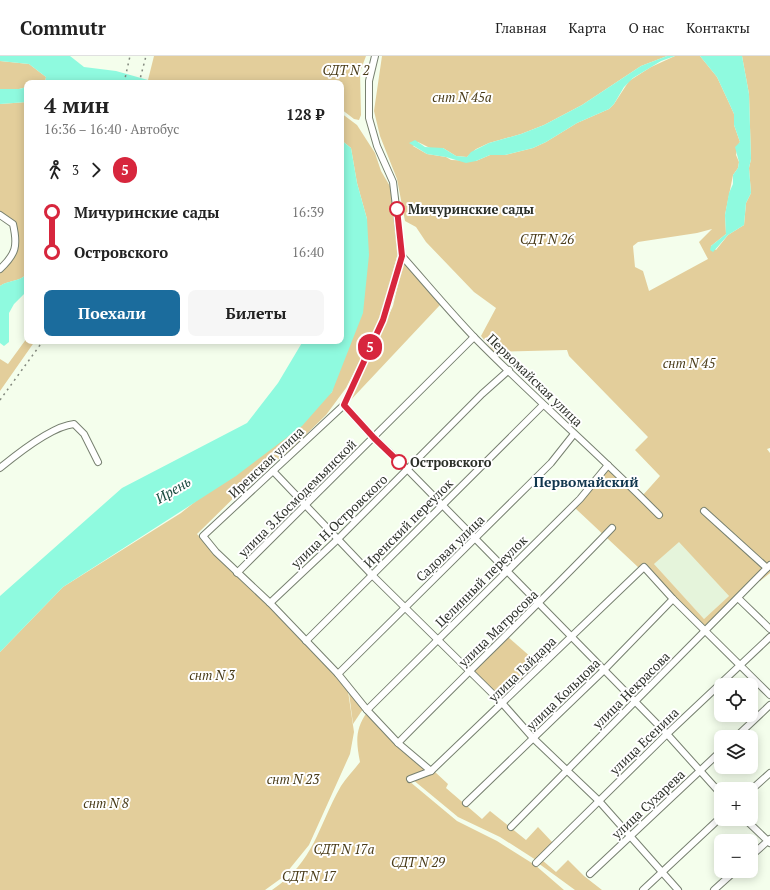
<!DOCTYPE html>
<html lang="ru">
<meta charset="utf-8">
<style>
body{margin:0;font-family:"PT Serif",serif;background:#f6f6f6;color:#222;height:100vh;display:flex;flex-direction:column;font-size:15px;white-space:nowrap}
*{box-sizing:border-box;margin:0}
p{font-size:13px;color:#767676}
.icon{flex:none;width:22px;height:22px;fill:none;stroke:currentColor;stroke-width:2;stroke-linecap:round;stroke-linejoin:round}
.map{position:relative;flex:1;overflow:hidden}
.panel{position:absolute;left:24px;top:24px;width:320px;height:264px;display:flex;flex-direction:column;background:#fff;border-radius:8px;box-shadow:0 2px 10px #0003}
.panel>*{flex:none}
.badge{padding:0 8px;border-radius:13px;font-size:14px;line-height:26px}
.buttons{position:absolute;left:714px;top:622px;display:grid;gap:8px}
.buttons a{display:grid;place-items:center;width:44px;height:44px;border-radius:8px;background:#fff;box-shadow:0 2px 10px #0003;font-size:20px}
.map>.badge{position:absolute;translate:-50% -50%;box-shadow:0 0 0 2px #fff}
.legs{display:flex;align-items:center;gap:6px;height:44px;padding:0 20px;font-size:13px}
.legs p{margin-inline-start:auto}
.headline{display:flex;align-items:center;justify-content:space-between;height:68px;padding:0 20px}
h1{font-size:22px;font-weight:700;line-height:30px}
.action{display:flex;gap:8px;margin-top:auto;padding:8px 20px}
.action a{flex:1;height:46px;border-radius:8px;background:#1b6c9d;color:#fff;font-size:16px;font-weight:700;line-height:46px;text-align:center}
.action a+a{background:#f6f6f6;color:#222}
ul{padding:0 20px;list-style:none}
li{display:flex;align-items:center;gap:14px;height:40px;font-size:15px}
li i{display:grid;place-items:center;width:6px;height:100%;margin:0 5px;background:currentColor}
li i::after{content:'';width:10px;height:10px;margin:-5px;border:3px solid;border-radius:50%;background:#fff}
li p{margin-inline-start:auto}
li:first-child i{background:linear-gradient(#0000 50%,currentColor 0)}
li:last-child i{background:linear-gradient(currentColor 50%,#0000 0)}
header{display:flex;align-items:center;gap:24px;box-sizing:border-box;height:56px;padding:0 20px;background:#fff;border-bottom:1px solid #e0e0e0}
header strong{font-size:19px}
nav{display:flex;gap:22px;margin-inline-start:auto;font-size:14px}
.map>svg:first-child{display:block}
</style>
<header>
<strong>Commutr</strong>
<nav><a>Главная</a><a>Карта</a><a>О нас</a><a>Контакты</a></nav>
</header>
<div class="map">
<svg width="770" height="834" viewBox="0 0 770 834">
<rect width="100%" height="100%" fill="#f4feec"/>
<path fill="#e5f4db" d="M679,485L729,540L704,563L654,508Z"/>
<g fill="#e3ce9b" fill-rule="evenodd">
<path d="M154,0H366L360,16L361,59L359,64L354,63L341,53V27H166L148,24Z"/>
<path d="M382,0H667L641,10L582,49L544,69L521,78L489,87L476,93L467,101L456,100L443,92H430L418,86L413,90L427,98L446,101L451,104L476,105L490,99H505L533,92L546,86L577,67L609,53L614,48L629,25L651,11L675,0H700L717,21L730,49L734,58V69L740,86L738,89L736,99L739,106L738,112L733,119L725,159L726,178L711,190L716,194L728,179L744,169L746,147L751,137L749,112L751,103L749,38L742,0H770V392L767,393L770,397V517L760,525L758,523L707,575L644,508L639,512L575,452L608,411L643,439L660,420L635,394L648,381L569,300L567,294L494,296L481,280L496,252L474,236L426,186L416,171L405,165L397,123L380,80L374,55ZM712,173L699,186L708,203L649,235L643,215L635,211L633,190L638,186L697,177ZM679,486L729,540L704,563L654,508Z"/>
<path d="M0,5L29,8L46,21L45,26L27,27V31L19,33H0Z"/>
<path d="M27,46V218C19,226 9,224 0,230V216L11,204L14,167L0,160V48Z"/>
<path d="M341,57L357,69L375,97L381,115L391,132L392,146L397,161L398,197L379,267L346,332L326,359L290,394L254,422L197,478L305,586L348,635L354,676L350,698L309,789L283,821L265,834H0V596L63,531L181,457L332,336L367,163L357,127L351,92L341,84Z"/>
<path d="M404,203L440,249L346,349L358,327L393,250Z"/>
<path d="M27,282V285H35L0,335V303L8,308Z"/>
<path d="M508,581L540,609L503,645L471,615Z"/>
<path d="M349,637L363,653L353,668Z"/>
<path d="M367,656L427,715L409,725L457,765L497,785L535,809L564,834H272C315,805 317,772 341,730C346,722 354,714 360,706C356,685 355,674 367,656Z"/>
<path d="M434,715L448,728L446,732L482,763L490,755L526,784L538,771L553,787L536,804L500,781L458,761L412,723Z"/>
<path d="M542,804L556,816L568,804L584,820L602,834H575L538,807Z"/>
</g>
<g fill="#8ffadf">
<path d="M0,0H70L84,11L116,15L148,24L166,27H41L45,26L46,21L29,8L0,5Z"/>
<path d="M667,0H675L661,5L633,22L624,31L614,48L609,53L577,67L546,86L533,92L505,99H490L476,105L466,107L446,101L427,98L409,87L415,84L425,91L443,92L456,100L467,101L471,96L489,87L521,78L544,69L582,49L641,10Z"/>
<path d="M700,0H742L749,38L751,103L749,112L751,137L746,147L744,169L728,179L713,196L710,194L711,190L726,178L725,159L729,137L733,128V119L738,112L739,106L735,91L740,86L734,69V58L730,49L717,21Z"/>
<path d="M27,31V46L0,48V33H19Z"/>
<path d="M341,84L351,92L357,127L367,163L369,199L363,257L332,336L302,370L236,420L63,531L0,596V540L122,432L247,367L278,327L303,285H341Z"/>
<path d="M27,218V235L14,248L9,257V286L4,290L0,287V230C8,224 19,226 27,218Z"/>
</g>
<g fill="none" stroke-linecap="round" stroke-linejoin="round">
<defs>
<g id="minor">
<path d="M375,0L369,25V62L377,90L393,126L402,200L383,264L344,349L203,480L216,496L270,547L338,618L367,654L398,687L431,715"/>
<path d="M0,159L13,168C18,190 16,198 0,213"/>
<path d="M402,200C426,227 450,256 475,282C534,342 599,398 659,459"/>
<path d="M344,349L374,382L408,414L667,678L721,738"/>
<path d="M0,412C17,398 53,370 74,368L84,378L98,406"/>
<path d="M273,415L372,519L503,648L533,682L599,745L678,834"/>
<path d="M704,455L767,512L770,509"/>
<path d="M237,517L474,281"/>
<path d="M738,542L770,573"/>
<path d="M270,547L339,482L482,338L509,314"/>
<path d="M306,585L543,349"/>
<path d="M338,618L551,407L574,378"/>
<path d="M367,654L580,443L608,409"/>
<path d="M736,681L770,649"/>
<path d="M398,687C469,615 542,545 612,472"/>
<path d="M410,723L431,715L644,511L673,543L770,639"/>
<path d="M751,734L770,717"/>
<path d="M466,747L604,614L673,543"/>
<path d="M745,763L770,787"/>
<path d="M511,771L767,512"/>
<path d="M751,800L770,783"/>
<path d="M536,807L667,678L770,581"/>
<path d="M590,818L721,695"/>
<path d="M643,834L721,761"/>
<path d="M714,834L735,815"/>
</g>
</defs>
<use href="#minor" stroke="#778070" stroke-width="8"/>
<use href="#minor" stroke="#fff" stroke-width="6"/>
<g stroke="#82887d" stroke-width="1.5" stroke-dasharray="2 4" stroke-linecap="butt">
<path d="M124,27L130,0"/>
<path d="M139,27L146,0"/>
<path d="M0,344L43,285"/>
</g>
</g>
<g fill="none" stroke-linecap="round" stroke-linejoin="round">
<defs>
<path id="line-1" d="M397,153L402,200L383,264L344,349L374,382L399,406"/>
</defs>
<use href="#line-1" stroke="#fff" stroke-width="9"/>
<use href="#line-1" stroke="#d7263d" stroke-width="6"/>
</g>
<g fill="#fff" stroke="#d7263d" stroke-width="2">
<circle cx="397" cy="153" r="7"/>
<circle cx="399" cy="406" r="7"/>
</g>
<g text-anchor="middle" stroke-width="4" stroke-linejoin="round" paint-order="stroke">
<g font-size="13" font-style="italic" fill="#493b18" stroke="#fff">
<text x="346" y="19">СДТ N 2</text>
<text x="462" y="46">снт N 45а</text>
<text x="547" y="188">СДТ N 26</text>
<text x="689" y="312">снт N 45</text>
<text x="212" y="624">снт N 3</text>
<text x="293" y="728">снт N 23</text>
<text x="106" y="752">снт N 8</text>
<text x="344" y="798">СДТ N 17а</text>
<text x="418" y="811">СДТ N 29</text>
<text x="309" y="825">СДТ N 17</text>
</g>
<g font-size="13" font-weight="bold" fill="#2b2f28" stroke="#fff" text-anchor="start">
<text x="408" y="158">Мичуринские сады</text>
<text x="410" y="411">Островского</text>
</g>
<g font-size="13" fill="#2b2f28" stroke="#fff">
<text transform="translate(535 324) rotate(44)" y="5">Первомайская улица</text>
<text transform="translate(266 406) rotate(-43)" y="5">Иренская улица</text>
<text transform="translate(297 442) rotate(-45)" y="5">улица З.Космодемьянской</text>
<text transform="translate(339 465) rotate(-44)" y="5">улица Н.Островского</text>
<text transform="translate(408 467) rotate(-45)" y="5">Иренский переулок</text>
<text transform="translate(450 492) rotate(-44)" y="5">Садовая улица</text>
<text transform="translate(481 525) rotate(-45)" y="5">Целинный переулок</text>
<text transform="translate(498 572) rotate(-44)" y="5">улица Матросова</text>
<text transform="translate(522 613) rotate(-44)" y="5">улица Гайдара</text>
<text transform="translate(631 634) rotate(-45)" y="5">улица Некрасова</text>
<text transform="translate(563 638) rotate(-44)" y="5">улица Кольцова</text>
<text transform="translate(644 685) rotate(-44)" y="5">улица Есенина</text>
<text transform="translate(648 748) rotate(-43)" y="5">улица Сухарева</text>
</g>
<g font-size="14" font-weight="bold" fill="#11364e" stroke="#fff">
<text x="586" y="431">Первомайский</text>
</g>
<g font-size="14" font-style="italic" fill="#1c4c41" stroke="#fff">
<text transform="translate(173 434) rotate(-31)" y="5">Ирень</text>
</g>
</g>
</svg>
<div class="buttons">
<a><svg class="icon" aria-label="locate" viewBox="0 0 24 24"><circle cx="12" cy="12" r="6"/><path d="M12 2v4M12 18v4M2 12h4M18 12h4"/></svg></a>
<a><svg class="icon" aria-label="layers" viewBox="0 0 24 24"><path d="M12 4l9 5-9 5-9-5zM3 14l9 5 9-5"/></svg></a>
<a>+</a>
<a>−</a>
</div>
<b class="badge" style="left:370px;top:291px;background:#d7263d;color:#fff">5</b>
<section class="panel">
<div class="headline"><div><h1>4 мин</h1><p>16:36 – 16:40 · Автобус</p></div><b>128 ₽</b></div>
<div class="legs"><svg class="icon" aria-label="walk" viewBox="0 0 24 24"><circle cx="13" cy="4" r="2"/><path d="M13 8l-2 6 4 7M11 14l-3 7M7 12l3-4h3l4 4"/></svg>3<svg class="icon" aria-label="forward" viewBox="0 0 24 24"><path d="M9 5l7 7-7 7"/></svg><b class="badge" style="background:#d7263d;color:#fff">5</b></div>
<ul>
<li><i style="color:#d7263d"></i><b>Мичуринские сады</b><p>16:39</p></li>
<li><i style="color:#d7263d"></i><b>Островского</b><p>16:40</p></li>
</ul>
<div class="action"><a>Поехали</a><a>Билеты</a></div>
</section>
</div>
